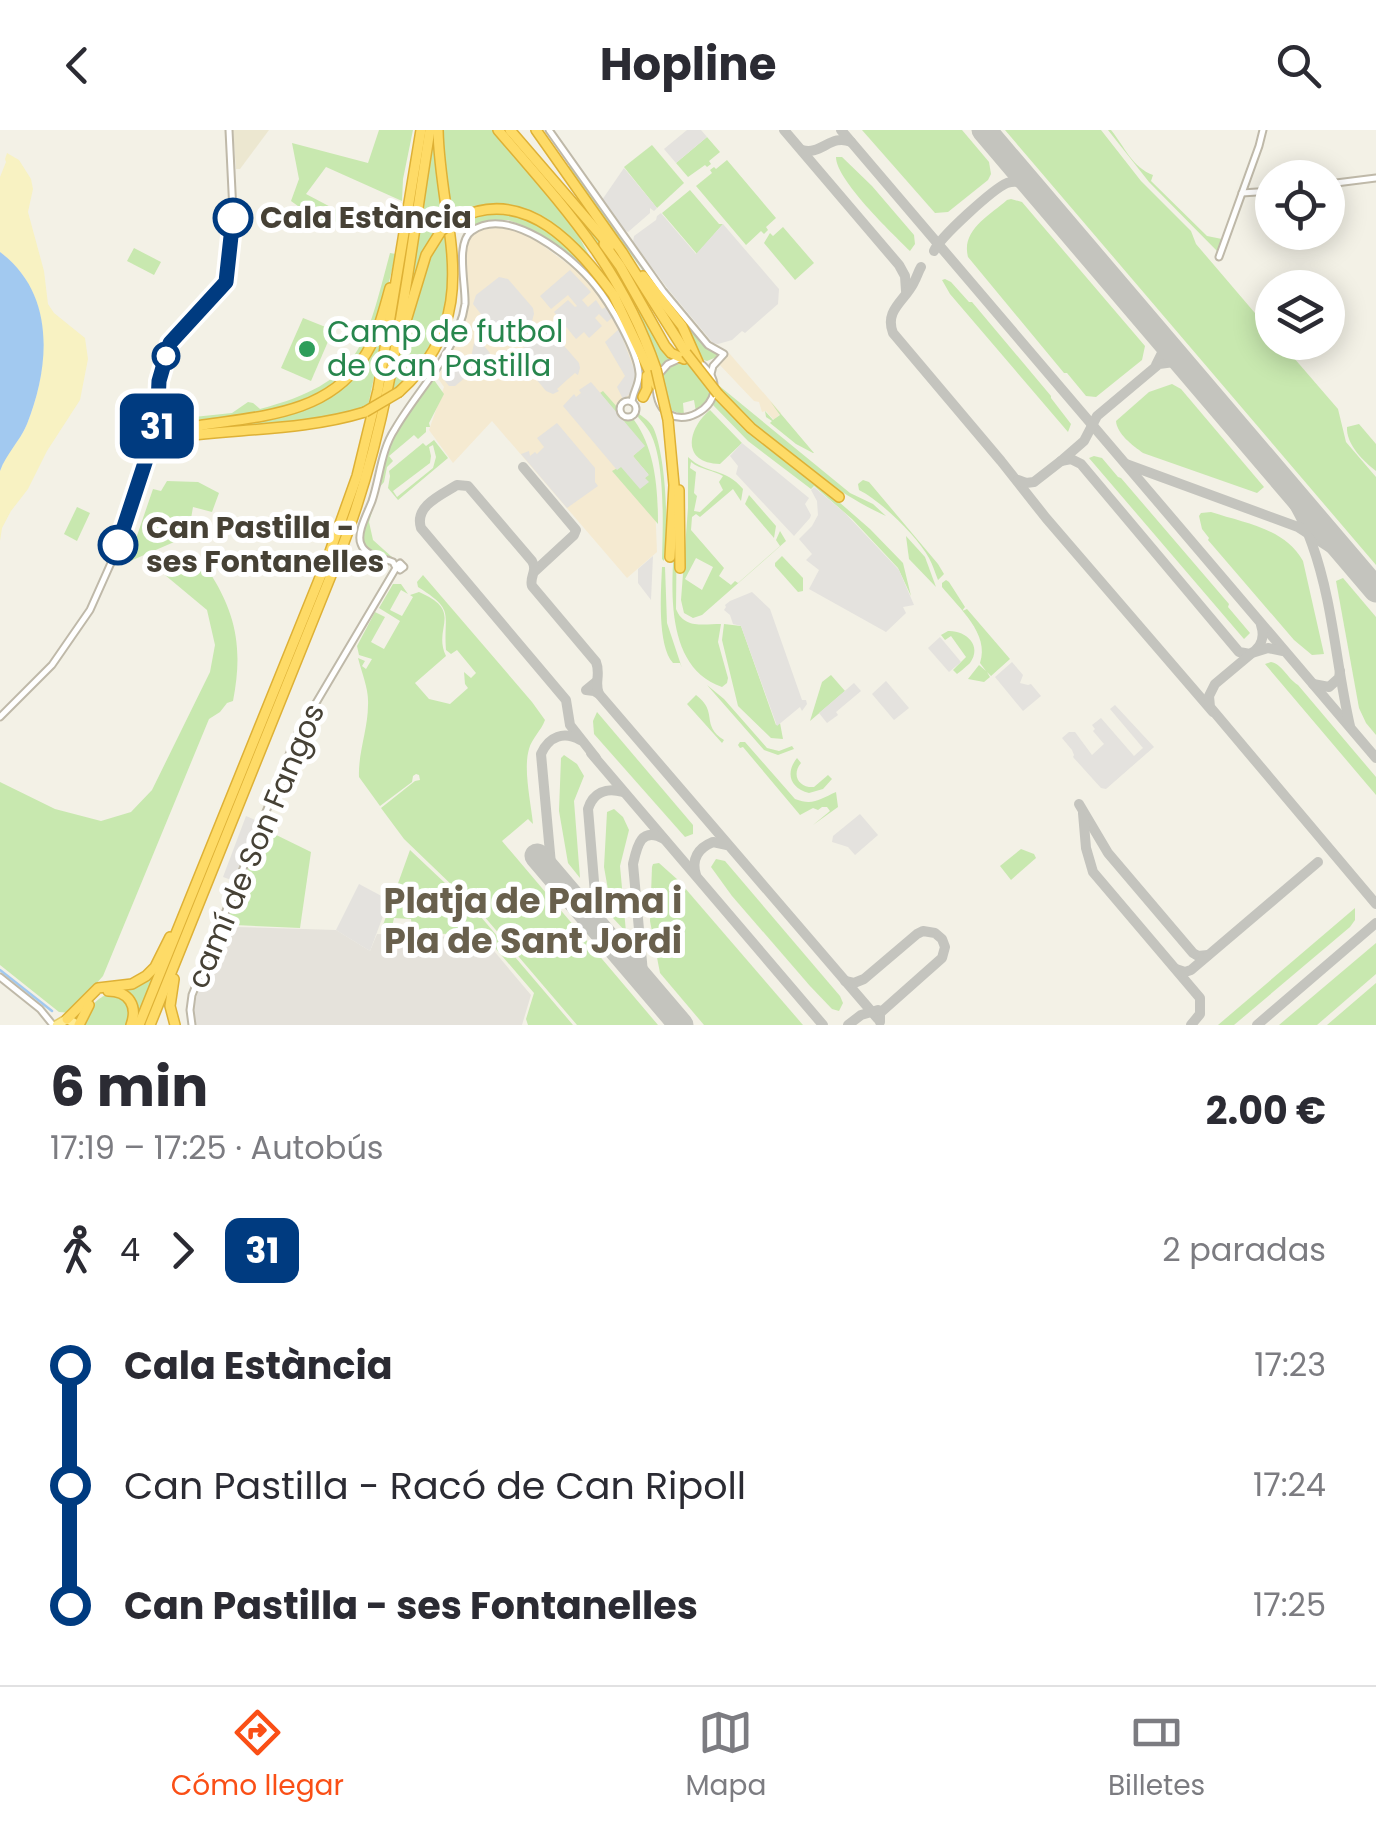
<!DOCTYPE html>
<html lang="es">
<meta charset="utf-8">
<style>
body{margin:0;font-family:Poppins,sans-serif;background:#f2f2f3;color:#2b2b33;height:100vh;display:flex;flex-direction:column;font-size:38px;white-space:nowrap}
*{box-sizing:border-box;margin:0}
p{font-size:32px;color:#7c7c81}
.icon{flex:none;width:55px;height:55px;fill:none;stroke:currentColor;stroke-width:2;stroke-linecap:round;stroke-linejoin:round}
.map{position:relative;height:895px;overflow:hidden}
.details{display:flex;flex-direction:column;background:#fff;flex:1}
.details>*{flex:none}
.badge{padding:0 20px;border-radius:15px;font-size:35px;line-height:65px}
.tools{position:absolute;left:1255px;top:30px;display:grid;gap:20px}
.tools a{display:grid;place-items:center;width:90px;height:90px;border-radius:50%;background:#fff;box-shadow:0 5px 25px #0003;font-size:50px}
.map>.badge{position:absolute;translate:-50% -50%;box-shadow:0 0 0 5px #fff}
.legs{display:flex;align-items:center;gap:15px;height:110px;padding:0 50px;font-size:32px}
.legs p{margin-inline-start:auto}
.head{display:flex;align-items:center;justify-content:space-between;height:170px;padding:0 50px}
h1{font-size:55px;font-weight:700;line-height:75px}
ul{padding:0 50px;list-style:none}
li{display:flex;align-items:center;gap:35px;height:120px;font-size:38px}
li i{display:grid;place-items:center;width:15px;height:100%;margin:0 12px;background:currentColor}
li i::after{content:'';width:25px;height:25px;margin:-12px;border:8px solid;border-radius:50%;background:#fff}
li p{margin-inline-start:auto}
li:first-child i{background:linear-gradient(#0000 50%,currentColor 0)}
li:last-child i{background:linear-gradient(currentColor 50%,#0000 0)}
header{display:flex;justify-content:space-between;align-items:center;height:130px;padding:0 50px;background:#fff;font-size:45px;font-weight:700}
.tabs{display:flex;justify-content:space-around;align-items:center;height:140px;border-top:2px solid #e1e1e2;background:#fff;font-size:28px;color:#7c7c81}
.tabs a{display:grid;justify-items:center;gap:5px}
.tabs .selected{color:#fa4f16}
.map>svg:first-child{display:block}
</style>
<header><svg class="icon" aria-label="back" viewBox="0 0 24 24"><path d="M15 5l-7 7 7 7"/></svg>Hopline<svg class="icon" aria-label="search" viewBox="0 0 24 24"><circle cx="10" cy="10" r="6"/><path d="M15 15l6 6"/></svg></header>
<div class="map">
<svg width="1376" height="895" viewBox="0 0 1376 895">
<rect width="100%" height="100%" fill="#f3f1e6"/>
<g fill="#f5ead1">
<path d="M509,96L534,109L588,149L609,178L636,238L637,247L629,268L618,276L627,292L655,372L657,422L627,448L492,291L453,333L429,300L444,257L437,247L452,223L467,183V110L481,100Z"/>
<path d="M729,223L781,283L774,290L766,281L762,282L759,272L754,271L718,233Z"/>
</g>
<path fill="#e5e2db" d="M226,792L235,797L336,800L370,821L377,804L483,808L531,865L522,895H196L193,880L200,854Z"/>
<path fill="#ece7d0" d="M233,0H269L240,39H236Z"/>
<g fill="#c8e8af" fill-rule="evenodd">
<path d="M379,0H413L403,49L402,71L326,37L306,64L342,83L330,99L291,71L299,49L292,13L368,33Z"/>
<path d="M435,0L445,94C416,120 411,163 401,199Z"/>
<path d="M441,0H494L577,103L597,140C573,104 527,66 480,77C470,79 461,84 451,89L441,20Z"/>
<path d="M862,0H962L989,32L991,44L988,50L948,82L935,83Z"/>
<path d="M1005,0H1101L1141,51L1191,101L1196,114L1272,203V212L1281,213L1338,279L1346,312L1376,347V435Z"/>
<path d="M1108,0H1111C1124,16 1133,38 1153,45L1151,51L1207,106L1222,109L1218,122L1149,52Z"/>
<path d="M707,7L720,22L709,31L711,34L707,37L705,35L688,47L676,33Z"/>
<path d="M652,15L684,53L657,78L624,37Z"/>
<path d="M836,27H842L872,56L914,105L915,114L910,121C892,103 836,50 836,27Z"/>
<path d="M727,30L776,88L766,97L768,100L764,104L761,101L746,115L696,56L712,43L710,40L714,37L716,39Z"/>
<path d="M571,35L651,147L687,192L719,226L707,231L698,228L679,188L566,39Z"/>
<path d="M690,60L719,94H723L697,124L662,83Z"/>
<path d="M1011,69L1022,72L1145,216L1142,230L1096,267L1086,266L1067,243H1064L968,127C961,100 989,86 1007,70Z"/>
<path d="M570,76C611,122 641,175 674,228L660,236L621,151L596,112L568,77Z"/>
<path d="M497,81L532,90L568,117L602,155L621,187L643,234L646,251L640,265L637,263L635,266L637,268L634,269L641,241L607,168L582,138L546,109L522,95L508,90L483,93L464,101L458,92L474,84Z"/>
<path d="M783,97L814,133L795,150L764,113L770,103L773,106Z"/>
<path d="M447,102C448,120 451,139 450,157C449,197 423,240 390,263C401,220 415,132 447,102Z"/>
<path d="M134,118L161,132L154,145L127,131Z"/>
<path d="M390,123L396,124C389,151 383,181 371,206C335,283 250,287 175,293C169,291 162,283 161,275H164L170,286L175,289L232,283L248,272L253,273L260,279C362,252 365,216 390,123Z"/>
<path d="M945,149L951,152L969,172H972L1051,266V268L1071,294L1068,302L950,164L942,150Z"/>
<path d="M388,180L368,276L330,288L234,298V296C290,286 348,276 374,217C379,205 383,192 388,180Z"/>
<path d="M303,188L333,200L311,251L281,238Z"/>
<path d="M687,232L695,233L711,259L707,271L696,282L694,270L683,273L684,285L668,279L662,246C669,237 676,233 687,232Z"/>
<path d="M434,250L444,264L429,293L430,297H426V302L418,309L414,305L389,326L393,331L387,337L384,352L379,358L369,392L373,410L393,428L367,419L362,412L363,402L381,349L385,326L391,309L408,282Z"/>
<path d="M717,254L850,363L873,374L886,386C838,365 745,297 717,254Z"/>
<path d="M1172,254L1181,259L1264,357L1257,363L1143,323C1132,315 1117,304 1116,291L1149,262Z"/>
<path d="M603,261L618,278L622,287L634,290C655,319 658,358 658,394L612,341L621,336L645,348L648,344L633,326L644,316L600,263Z"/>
<path d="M716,268L761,311L823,358L870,399L903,433L911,466L898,438L852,389L814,356L811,359L748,311L713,275Z"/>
<path d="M770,271L814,323H813L796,314L770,293L772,291L766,287L765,281L773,290L780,285Z"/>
<path d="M710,280L742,313L720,334C680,333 688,298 710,280Z"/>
<path d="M639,284C646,289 652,293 655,302C666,332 669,400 664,431L662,429C663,397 665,336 652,307C649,299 643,293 638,287Z"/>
<path d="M1359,294L1376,314V341C1363,331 1346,314 1347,297Z"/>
<path d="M434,310L448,328L398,370L388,358L390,346L389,341L423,313L426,316ZM433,315L436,327L433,338L397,367L393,361L430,333L431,326L429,317Z"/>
<path d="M1094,326L1102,328L1118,347L1121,348L1229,474L1228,477L1250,503L1244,509L1089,328Z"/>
<path d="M688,327C707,345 725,337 743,359L741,371L733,359L700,387L696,384L692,387L691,400L724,438L719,446L731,455L735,451L738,453L780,416L776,410L780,401L786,411L702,485L693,488L684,483L681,470L688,378ZM691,332C701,340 713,340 723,346L719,352L723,360L700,382L694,381L697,366L694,363L696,342L690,338ZM696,428L713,437L702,460L685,449Z"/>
<path d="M863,350L869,352L938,434L944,444L938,450C935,443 933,435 929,428C917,406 881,371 859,360L858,354Z"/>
<path d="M167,351L198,352L219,363L212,382L193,377L188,406L128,432L153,359L161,361Z"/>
<path d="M749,365L776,396L774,408L745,374Z"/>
<path d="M77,377L90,383L77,411L64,404Z"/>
<path d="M677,380L676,479C684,499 703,494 721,494L718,512L728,548L727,553L722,557C656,534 674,433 677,380Z"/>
<path d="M1211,382C1244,393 1285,398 1303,431L1324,524L1312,525L1294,510L1208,410L1209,408L1202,399L1199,386L1201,383Z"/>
<path d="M906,406L925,427L936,457L909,429Z"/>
<path d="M782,426L803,448V461L798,462L775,436V433Z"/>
<path d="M662,437H665L667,493L682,538L680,533H673C657,515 661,461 662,437Z"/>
<path d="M208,440C237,484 243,520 233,571L227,573L220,582L209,589L103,846L70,883L59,882L0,835V652L55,679L101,691L131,682L152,660L210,542L215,515L207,480L165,445Z"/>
<path d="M423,445L532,572L545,590C541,601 532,608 529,619C523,639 531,673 533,694L528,689L502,711L658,895H577L483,785L404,709L381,678L415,651L420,650L419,645L416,644L413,646L412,652L380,676L359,647C358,623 368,599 368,575C369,559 362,544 358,528L365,531L362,536L366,539L372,529L359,525L357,516L375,482L385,487L371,512L384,519L400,491L379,478L393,454H401L408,464L401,460L390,480L402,486L413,467L410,465L419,462C465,482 432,497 446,526L415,553L429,569L450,574L468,558L465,554L464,542L471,548L476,543L457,520L451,524L446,520C443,482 456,481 418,457L417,452Z"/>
<path d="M1343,448L1376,487V605L1366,593L1359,578L1336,451Z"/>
<path d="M946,450L949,452L965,477L962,481L967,479L1010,529L991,546L987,542L990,547L984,552L968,549L979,535L986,541L980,533C990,504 959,478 942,457V453Z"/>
<path d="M724,494L741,496L776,595L780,593L783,609L771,608L738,576L722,510Z"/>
<path d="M948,501C965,500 983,515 970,533C968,535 960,542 957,544L953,540L966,527L951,506L945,510L941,505Z"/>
<path d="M1271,532C1282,534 1288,549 1298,555L1376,647V665L1265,534Z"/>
<path d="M831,545L845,561L810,591L822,552Z"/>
<path d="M707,555L724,569L767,618L779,621L792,616L794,619L778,625L764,620Z"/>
<path d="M696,565C719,582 700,595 724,610L722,613L687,574Z"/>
<path d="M597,582L693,695V704L685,707L594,604L593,591Z"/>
<path d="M740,612H745L795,669C813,676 820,669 836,662L838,677L813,695L830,681L827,677H822L818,680L813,678L800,685L743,617L740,618L738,615Z"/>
<path d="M564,625L577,634L584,646L574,671L580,748L568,733L559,681L561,628Z"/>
<path d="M797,628L801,633C791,645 799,658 814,657L828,645L832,649L823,659L809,663C790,658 785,643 797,628Z"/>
<path d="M614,679L623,687L629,700L620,736L626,802L613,788L604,737L607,682Z"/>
<path d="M264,699L311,722L300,798L235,795L228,788Z"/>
<path d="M1021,719L1034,724L1036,728L1011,750L1000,736Z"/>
<path d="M410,720L481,787L573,895H528L526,889L534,863L484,805L415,803L412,800L411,789L394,788L391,801L383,800V795Z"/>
<path d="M716,729L725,731L840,866L843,873L839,881L832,879L810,856L732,766L711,737Z"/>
<path d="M659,733L678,750L803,895H704L660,843L650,791L652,737L653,734Z"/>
<path d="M1355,778V790L1350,797L1234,895H1218Z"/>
<path d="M170,812L135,895C141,846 94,848 78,891L73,888C82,879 89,864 102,859C110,856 118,858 126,857C151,854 160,832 170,812Z"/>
<path d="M1376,813V844L1317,895H1279Z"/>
<path d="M1376,853V895H1327Z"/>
<path d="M113,863L121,866L131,878L128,895H82C88,879 96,866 113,863Z"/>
</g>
<path fill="#f8f2c2" d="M7,23L19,30L31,49L33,59L28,82L44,141L48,174L54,183L85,208L88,229L80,270L47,321L28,359L11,381L2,398L0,411C0,390 0,361 0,341C4,324 21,310 27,294C50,237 55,163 0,122V47L6,32L5,29Z"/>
<g fill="#e4e2de">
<path d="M687,0H701L707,7L676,33L664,19Z"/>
<path d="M624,38L657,78L654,81L650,78V83L628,102L625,100L602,70Z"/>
<path d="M661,83L696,124L723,94L779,159L778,174L745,203L742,201L732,210L718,214L713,213L668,159L633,112L634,106L656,90L657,86Z"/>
<path d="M570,140L591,162L582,170L588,177L596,170L602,179L606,177L613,187L607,192L599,184L595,188L602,196L589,208L584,202L576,209L554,182L568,170L575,177L577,176L568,165L551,179L540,166Z"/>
<path d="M499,147L508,149L533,178L534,184L532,191L511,209L506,210L498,206L473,174L476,165Z"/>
<path d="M543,199L552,202L579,233L580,238L578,245L575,243L568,249L557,259L559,261L553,264L546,261L517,226L519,218H523L532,212Z"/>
<path d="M619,199L636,244L631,263L623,269L617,257L625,246L605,212Z"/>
<path d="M479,210L490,223L484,232L455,256H449L441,246L451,230L465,233L471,228L474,213Z"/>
<path d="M591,252L645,316L633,326L649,345L645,348L649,352L640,359L621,337L617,340L563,276L574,264L576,267L581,263L579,260Z"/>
<path d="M557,293L595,338V352L598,356L567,378L521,324L529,321L530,326L535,322L537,324L544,317L537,308Z"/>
<path d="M742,313L809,368L805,374L811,385L810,388L794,406L736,344L738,336L730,326Z"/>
<path d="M814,357L845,383L899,440L914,475L903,477L906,483L886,502L809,459L819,440L806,430L812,424L799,409L812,396L818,385L817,371L811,360Z"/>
<path d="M653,426L651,470L638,453V439Z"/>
<path d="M752,462L770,479L802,570H806L807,574L802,581L800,577L777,596L741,496L733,494L730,485L724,480L726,477L725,475L730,471Z"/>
<path d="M940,507L961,532L949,542L928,518Z"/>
<path d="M1012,532L1023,545L1020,553L1028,555L1031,554L1041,566L1023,581L995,547Z"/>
<path d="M886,551L909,578L894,590L872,564Z"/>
<path d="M854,553L861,561L836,582L838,585L827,593L819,583Z"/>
<path d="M1115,575L1154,617L1106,659L1101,658L1073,627L1074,625L1072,620L1062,608L1069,602H1075L1092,625L1104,614L1093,601L1095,599L1092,595L1101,588L1134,626L1143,618L1110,579Z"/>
<path d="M860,684L878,705L855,725L848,717L832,712L833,706Z"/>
<path d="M246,686L258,691L234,751L223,747Z"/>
<path d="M359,754L389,770L370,821L336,800Z"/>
</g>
<path fill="#a2c9f0" d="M0,122C56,164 50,236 27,294C20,311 6,324 0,341Z"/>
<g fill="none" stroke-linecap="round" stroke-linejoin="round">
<path stroke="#a2c9f0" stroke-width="2.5" d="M0,840L52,881"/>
<g stroke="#c4c4be" stroke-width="10">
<path d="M784,0L899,135L905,146L906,161"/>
<path d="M841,0L1376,628"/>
<path d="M802,20C821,26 831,3 851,12"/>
<path d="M934,121C940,107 993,59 1007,53C1016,50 1023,53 1031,56"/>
<path d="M921,137C918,142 917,147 914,152C905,171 884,180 893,203L1001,331L1046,388L1213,582"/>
<path d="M1156,235L1163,221L1159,207"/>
<path d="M1061,331L1071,329L1081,334L1239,522L1250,524C1261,518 1265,507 1261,495"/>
<path d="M1267,333C1285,358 1302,385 1312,414C1333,472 1336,535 1350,596"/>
<path d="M1126,334L1298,397L1338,423L1376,460"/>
<path d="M523,337L576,400L574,405L535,441"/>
<path d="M1018,350L1026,353L1034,352L1061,331L1084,311L1097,286L1159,234L1174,232L1185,238"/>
<path d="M1283,521L1268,518L1252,523L1215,554L1209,566L1210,577L1376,774"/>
<path d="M597,551L586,560L594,561L599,564L878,889"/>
<path d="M1313,554L1329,557L1339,548L1340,541"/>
<path d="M591,623L823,895"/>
<path d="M596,628L570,595L566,570L421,398C414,376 441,365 457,355L468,356L532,431C538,441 529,447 532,456L596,532C601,544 594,553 599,564"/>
<path d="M1079,674L1108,723L1193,823L1198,826L1208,825"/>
<path d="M1083,683L1086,718L1093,742L1200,868V884L1191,895"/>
<path d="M696,745C691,729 698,718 713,712L727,715"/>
<path d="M556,747L551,734L541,624C549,606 564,601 580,610"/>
<path d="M602,802L597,788L588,679C593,663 606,657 623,662"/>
<path d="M1176,839L1185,842L1191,840L1318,732"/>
<path d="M845,851L854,853L864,849L917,804L923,801L935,803L942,809L945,817L942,828L880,883V892"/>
<path d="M649,857L643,843L633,734C637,716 641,696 664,709"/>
<path d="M848,895L861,885L878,880"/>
<path d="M1257,895L1376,793"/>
</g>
<g stroke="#c4c4be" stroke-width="25">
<path d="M984,0L1376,460"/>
<path d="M537,726L681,895"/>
</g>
<defs>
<g id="tertiary">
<path d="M549,0L663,161L708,215L724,224L713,236L711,244"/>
<path d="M1328,54L1376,48"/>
<path d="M1242,63L1272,61"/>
<path d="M1219,127L1259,16L1263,0"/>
<path d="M660,243L668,234L679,229"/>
<path d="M656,255C657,321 750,272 699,232"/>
<circle cx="628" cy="279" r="8"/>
<path d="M400,433L404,437L400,440L396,436Z"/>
<path d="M0,587L52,535L90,480L115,424L157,296L159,251L170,213L220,161L225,152L233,82L229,0"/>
<path d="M0,847L40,879L53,895"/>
<path d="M192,895L190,880L192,865L297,605L396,438L393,432C383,428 365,426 361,414C356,403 368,382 372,371C380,347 381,320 395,299C416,263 445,235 459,196C462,189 464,181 465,174C466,155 455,112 472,101C508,75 573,127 595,155C610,173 637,220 639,243C640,253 633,262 632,272"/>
</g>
<path id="primary" d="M57,895L67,889L78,895"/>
<g id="motorway">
<path d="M498,0C565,78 622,139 656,239"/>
<path d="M510,0L610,116"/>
<path d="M536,0L622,122L686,223"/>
<path d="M457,89C526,54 578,117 615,167"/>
<path d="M604,114L620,136L665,216L671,223L684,229"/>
<path d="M643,146L682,196L698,232"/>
<path d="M614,166L656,255"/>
<path d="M402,204L426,125L441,101"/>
<path d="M399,262C488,182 440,99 438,0"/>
<path d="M718,264L751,298L839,367"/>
<path d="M643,267L647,259V246"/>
<path d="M159,281L167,292L183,296"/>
<path d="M668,290L674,355L670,427"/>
<path d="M153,306L157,303C173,301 188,298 203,295C261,286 326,284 362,230C377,209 383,183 390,158"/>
<path d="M153,306L163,309C229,298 300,302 365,282"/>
<path d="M145,331L157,318L172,310"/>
<path d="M679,360L680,438"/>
<path d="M174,849L170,876L175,895"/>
<path d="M108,861C129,861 138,876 131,895"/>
<path d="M67,889L98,858L132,854L146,846L155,837L170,807"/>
<path d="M79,895L89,875"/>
<path d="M139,895L327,430L357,346L378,260L421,0"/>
<path d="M150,895L340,423C393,288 407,142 430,0"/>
</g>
</defs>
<use href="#tertiary" stroke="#bfb9a9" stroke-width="9"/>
<use href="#primary" stroke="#e4ca64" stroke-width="11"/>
<use href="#motorway" stroke="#deb136" stroke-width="12"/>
<use href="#tertiary" stroke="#fff" stroke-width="5"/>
<use href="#primary" stroke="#feeb94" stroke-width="8"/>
<use href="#motorway" stroke="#fedb67" stroke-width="9"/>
<defs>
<g id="motorway-bridge">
<path d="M441,101L457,89"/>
<path d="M686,223L718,264"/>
<path d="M656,239L668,290"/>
<path d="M365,282L399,262"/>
</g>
</defs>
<use href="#motorway-bridge" stroke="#deb136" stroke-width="12" stroke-linecap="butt"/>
<use href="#motorway-bridge" stroke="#fedb67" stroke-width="9"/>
</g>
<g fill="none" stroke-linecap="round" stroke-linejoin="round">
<defs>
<path id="line-1" d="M118,415L157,296L159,251L170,213L226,152L233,88"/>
</defs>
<use href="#line-1" stroke="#fff" stroke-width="22"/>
<use href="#line-1" stroke="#003b80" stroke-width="15"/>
</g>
<g fill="#fff" stroke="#003b80" stroke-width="5">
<circle cx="233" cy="88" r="18"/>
<circle cx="166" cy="226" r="12"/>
<circle cx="118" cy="415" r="18"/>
</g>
<circle fill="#2e9e5b" stroke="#fff" stroke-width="4" cx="307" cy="219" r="10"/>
<g text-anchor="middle" stroke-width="10" stroke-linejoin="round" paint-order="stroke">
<g font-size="30" font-weight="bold" fill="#464135" stroke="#fff" text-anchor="start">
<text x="260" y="98">Cala Estància</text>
<text x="146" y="408">Can Pastilla -<tspan x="146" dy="34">ses Fontanelles</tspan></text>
</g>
<g font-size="30" fill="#27864d" stroke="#fff" text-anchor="start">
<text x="327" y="212">Camp de futbol<tspan x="327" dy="34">de Can Pastilla</tspan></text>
</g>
<g font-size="30" fill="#464135" stroke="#fff">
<text transform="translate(256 716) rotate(-67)" y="10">camí de Son Fangos</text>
</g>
<g font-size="35" font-weight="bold" fill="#69604d" stroke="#fff">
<text x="533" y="783">Platja de Palma i<tspan x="533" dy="40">Pla de Sant Jordi</tspan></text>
</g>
</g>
</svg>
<div class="tools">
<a><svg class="icon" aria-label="locate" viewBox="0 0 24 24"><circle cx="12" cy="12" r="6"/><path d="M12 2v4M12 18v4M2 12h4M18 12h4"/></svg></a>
<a><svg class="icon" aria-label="layers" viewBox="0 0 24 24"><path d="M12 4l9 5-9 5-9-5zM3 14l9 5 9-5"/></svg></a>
</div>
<b class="badge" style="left:157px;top:296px;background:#003b80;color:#fff">31</b>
</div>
<section class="details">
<div class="head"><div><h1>6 min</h1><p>17:19 – 17:25 · Autobús</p></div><b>2.00 €</b></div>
<div class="legs"><svg class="icon" aria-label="walk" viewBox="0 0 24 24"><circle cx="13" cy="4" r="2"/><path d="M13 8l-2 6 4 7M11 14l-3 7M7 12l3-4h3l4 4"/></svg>4<svg class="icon" aria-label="forward" viewBox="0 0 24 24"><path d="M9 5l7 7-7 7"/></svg><b class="badge" style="background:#003b80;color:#fff">31</b><p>2 paradas</p></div>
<ul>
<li><i style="color:#003b80"></i><b>Cala Estància</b><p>17:23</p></li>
<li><i style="color:#003b80"></i><span>Can Pastilla - Racó de Can Ripoll</span><p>17:24</p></li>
<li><i style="color:#003b80"></i><b>Can Pastilla - ses Fontanelles</b><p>17:25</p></li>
</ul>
</section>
<nav class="tabs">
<a class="selected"><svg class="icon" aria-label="directions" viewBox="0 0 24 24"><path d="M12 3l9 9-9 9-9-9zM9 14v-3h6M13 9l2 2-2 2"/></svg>Cómo llegar</a>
<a><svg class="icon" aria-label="map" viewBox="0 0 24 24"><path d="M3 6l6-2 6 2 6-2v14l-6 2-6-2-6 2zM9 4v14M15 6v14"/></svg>Mapa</a>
<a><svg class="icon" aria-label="tickets" viewBox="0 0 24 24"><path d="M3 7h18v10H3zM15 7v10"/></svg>Billetes</a>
</nav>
